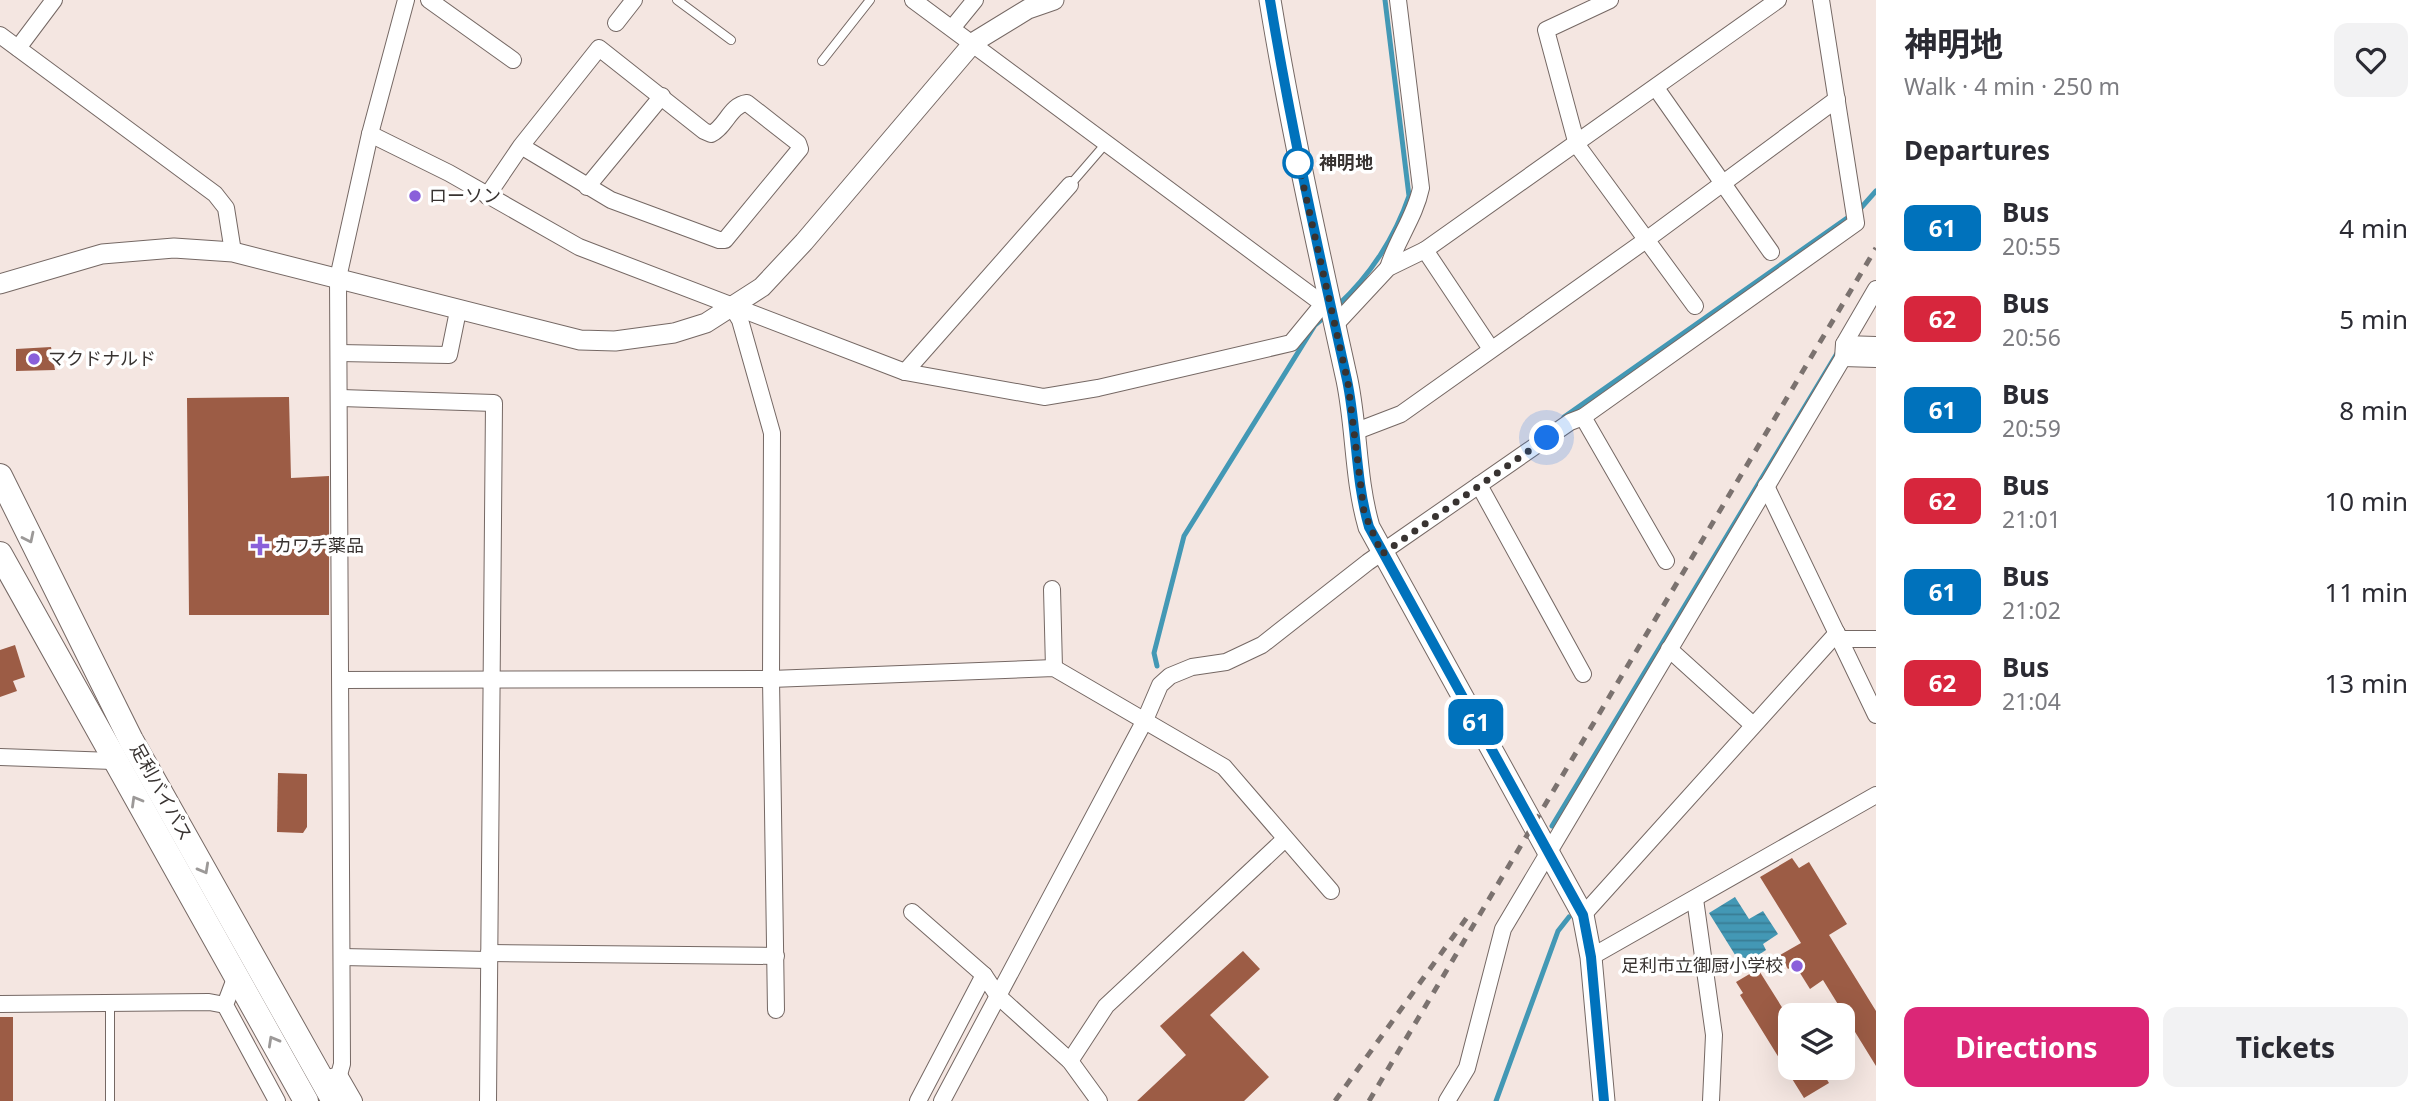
<!DOCTYPE html>
<meta charset="utf-8">
<style>
body{margin:0;font-family:"Noto Sans","Noto Sans JP",sans-serif;background:#f2f2f3;color:#2b2b33;height:100vh;display:flex;flex-direction:column;font-size:26px;white-space:nowrap}
*{box-sizing:border-box;margin:0}
p{font-size:23px;color:#7c7c81}
.icon{flex:none;width:38px;height:38px;fill:none;stroke:currentColor;stroke-width:2;stroke-linecap:round;stroke-linejoin:round}
.map{position:relative;flex:1;overflow:hidden}
.drawer{display:flex;flex-direction:column;background:#fff;width:560px}
.drawer>*{flex:none}
.badge{padding:0 14px;border-radius:10px;font-size:24px;line-height:46px}
.fabs{position:absolute;left:1778px;top:1003px;display:grid;gap:14px}
.fabs a{display:grid;place-items:center;width:77px;height:77px;border-radius:14px;background:#fff;box-shadow:0 7px 28px #0002;font-size:35px}
.you{position:absolute;width:35px;height:35px;margin:-18px;border:5px solid #fff;border-radius:50%;background:#1a73e8;box-shadow:0 0 0 10px #1a73e833}
.map>.badge{position:absolute;translate:-50% -50%;box-shadow:0 0 0 4px #fff}
h2{padding:0 28px;font-size:26px;line-height:63px}
.round{display:grid;place-items:center;flex:none;width:74px;height:74px;border-radius:14px;background:#f2f2f3}
.summary{display:flex;align-items:center;justify-content:space-between;height:119px;padding:0 28px}
h1{font-size:33px;font-weight:700;line-height:52px}
.button{display:flex;gap:14px;margin-top:auto;padding:14px 28px}
.button a{flex:1;height:80px;border-radius:14px;background:#db2777;color:#fff;font-size:28px;font-weight:700;line-height:80px;text-align:center}
.button a+a{background:#f2f2f3;color:#2b2b33}
ul{padding:0;list-style:none}
li{display:flex;align-items:center;gap:21px;height:91px;padding:0 28px}
li div{flex:1}
li b{display:block;font-size:26px}
li em{font-style:normal}
li .badge{min-width:77px;font-weight:700;text-align:center}
main{display:flex;flex:1;min-height:0}
.map>svg:first-child{display:block}
</style>
<main>
<div class="map">
<svg width="1876" height="1101" viewBox="0 0 1876 1101">
<defs>
<pattern id="water-rules" width="6" height="5" patternUnits="userSpaceOnUse" patternTransform="scale(1.75)"><rect width="6" height="5" fill="#4398b5"/><path d="M0 2.5h6" fill="none" stroke="#397d94"/></pattern>
</defs>
<rect width="100%" height="100%" fill="#f4e6e1"/>
<path fill="url(#water-rules)" d="M1735,897L1749,919L1763,911L1778,934L1763,944L1766,950L1742,966L1709,913Z"/>
<g fill="none" stroke-linecap="round" stroke-linejoin="round">
<g stroke="#4398b5" stroke-width="5">
<path d="M1860,209L1876,191"/>
<path d="M1338,305C1370,276 1395,237 1409,196L1385,0"/>
<path d="M1564,417L1850,216"/>
<path d="M1157,666L1154,653L1184,536L1315,325L1328,314"/>
<path d="M1552,826L1839,350"/>
<path d="M1496,1101L1558,931L1569,917"/>
</g>
</g>
<g fill="#9c5c45">
<path d="M51,347L55,370L16,371V349Z"/>
<path d="M289,397L291,478L329,476V615H189L187,398Z"/>
<path d="M15,645L25,677L13,681L17,691L0,697V650Z"/>
<path d="M278,773L307,774V827L303,833L277,832Z"/>
<path d="M1792,858L1799,868L1809,862L1847,924L1829,935L1876,1011V1066L1823,980L1810,989L1795,965L1788,969L1780,955L1801,943L1760,877Z"/>
<path d="M1243,951L1260,969L1210,1015L1269,1077L1244,1101H1137L1186,1055L1160,1026Z"/>
<path d="M1758,969L1790,1020V1068H1820L1829,1083L1804,1098L1740,995L1743,993L1736,982Z"/>
<rect x="0" y="1017" width="13" height="84"/>
</g>
<g fill="none" stroke-linecap="round" stroke-linejoin="round">
<defs>
<g id="service">
<path d="M677,0L731,40"/>
<path d="M822,61L870,0"/>
<path d="M1070,185L1108,141"/>
<path d="M110,1003V1101"/>
</g>
<g id="minor">
<path d="M429,0L513,60"/>
<path d="M913,0L1323,304"/>
<path d="M1610,0L1546,30L1577,145L1695,306"/>
<path d="M616,23L634,0"/>
<path d="M953,27L975,0"/>
<path d="M0,35L215,194L226,208L233,252"/>
<path d="M18,48L54,0"/>
<path d="M1656,88L1771,252"/>
<path d="M370,134L449,173L579,247L905,372L1044,397L1098,388L1291,343L1323,304L1330,310"/>
<path d="M587,187L662,96"/>
<path d="M487,196L521,146L599,48L704,131L711,134C726,127 730,105 747,103L798,143L800,149L725,240H719L611,200L521,146"/>
<path d="M1425,250L1491,349"/>
<path d="M1388,268C1397,239 1415,217 1421,188L1398,0"/>
<path d="M732,307L740,320L772,433L771,679L776,1010"/>
<path d="M1334,326L1388,268L1425,250L1778,0"/>
<path d="M1844,344L1876,345"/>
<path d="M339,353L449,355L458,311"/>
<path d="M1843,358L1876,359"/>
<path d="M905,372L1070,185"/>
<path d="M341,398L494,403L488,1101"/>
<path d="M1583,417L1666,561"/>
<path d="M1354,432L1401,414L1646,240L1837,99"/>
<path d="M1479,485L1583,674"/>
<path d="M1766,486L1876,715"/>
<path d="M1052,589L1054,668"/>
<path d="M1840,639H1876"/>
<path d="M1669,649L1753,725"/>
<path d="M341,680L771,679L1054,668L1224,767L1331,891"/>
<path d="M0,757L113,761"/>
<path d="M1695,899L1714,1035L1711,1101"/>
<path d="M912,912L984,975L998,996L1070,1061L1099,1101"/>
<path d="M1583,915L1837,633"/>
<path d="M489,953L776,956"/>
<path d="M342,957L489,960"/>
<path d="M1591,957L1876,795"/>
<path d="M236,976L225,1005L277,1101"/>
<path d="M0,1004L209,1002L225,1005"/>
<path d="M1070,1061L1106,1006L1285,839"/>
<path d="M339,1075L354,1101"/>
<path d="M322,1080L339,1075L342,1064L338,278L370,134L406,0"/>
<path d="M918,1101L984,975"/>
<path d="M942,1101L1145,720L1160,685L1170,676L1192,667L1226,662L1262,645L1368,562L1570,422L1583,417L1856,223L1821,0"/>
<path d="M1447,1101L1467,1068L1503,929L1843,358L1844,344L1876,289"/>
</g>
<path id="tertiary" d="M0,284L102,254L174,248L233,252L580,340L615,341L674,333L706,323L762,287L804,242L974,42L1028,9L1054,0"/>
<path id="secondary" d="M1270,0C1291,128 1319,253 1347,380C1357,428 1355,479 1369,527L1583,915L1591,957L1604,1101"/>
<g id="trunk">
<path d="M0,476L131,740L334,1101"/>
<path d="M0,554L306,1101"/>
</g>
</defs>
<use href="#service" stroke="#756864" stroke-width="10"/>
<use href="#minor" stroke="#756864" stroke-width="18"/>
<use href="#tertiary" stroke="#756864" stroke-width="21"/>
<use href="#secondary" stroke="#756864" stroke-width="23"/>
<use href="#trunk" stroke="#756864" stroke-width="26"/>
<use href="#service" stroke="#fff" stroke-width="8"/>
<use href="#minor" stroke="#fff" stroke-width="16"/>
<use href="#tertiary" stroke="#fff" stroke-width="19"/>
<use href="#secondary" stroke="#fff" stroke-width="21"/>
<use href="#trunk" stroke="#fff" stroke-width="24"/>
<g stroke="#7b726f" stroke-width="5" stroke-dasharray="9 9" stroke-linecap="butt">
<path d="M1335,1101L1468,916"/>
<path d="M1369,1101L1876,248"/>
</g>
</g>
<defs><path id="oneway-chevron" d="M-2-3.5L2.5 0L-2 3.5" fill="none" stroke-width="1.6" stroke-linecap="round" stroke-linejoin="round" transform="scale(1.75)"/></defs>
<g stroke="#9c9998">
<use href="#oneway-chevron" transform="translate(29 538) rotate(64)"/>
<use href="#oneway-chevron" transform="translate(136 801) rotate(-120)"/>
<use href="#oneway-chevron" transform="translate(204 869) rotate(61)"/>
<use href="#oneway-chevron" transform="translate(273 1041) rotate(-119)"/>
</g>
<g fill="none" stroke-linecap="round" stroke-linejoin="round">
<defs>
<path id="line" d="M1270,0C1291,128 1319,253 1347,380C1357,428 1355,479 1369,527L1583,915L1591,957L1604,1101"/>
</defs>
<use href="#line" stroke="#fff" stroke-width="16"/>
<use href="#line" stroke="#0072bc" stroke-width="10"/>
<path stroke="#383331" stroke-width="7" stroke-dasharray="0 12.6" d="M1298,163L1297,157L1348,383L1364,512L1382,554L1547,438"/>
</g>
<circle fill="#fff" stroke="#0072bc" stroke-width="3.5" cx="1298" cy="163" r="14"/>
<g fill="#8a60da" stroke="#fff" stroke-width="2.5">
<circle cx="415" cy="196" r="7"/>
<circle cx="34" cy="359" r="7"/>
<path d="M256.5 535.5h7v7h7v7h-7v7h-7v-7h-7v-7h7z"/>
<circle cx="1797" cy="966" r="7"/>
</g>
<g text-anchor="middle" stroke-width="7" stroke-linejoin="round" paint-order="stroke">
<g font-size="18" font-weight="bold" fill="#383331" stroke="#fff" text-anchor="start">
<text x="1319" y="169">神明地</text>
</g>
<g font-size="18" fill="#383331" stroke="#fff" text-anchor="start">
<text x="429" y="202">ローソン</text>
<text x="48" y="365">マクドナルド</text>
<text x="274" y="552">カワチ薬品</text>
<text x="1783" y="972" text-anchor="end">足利市立御厨小学校</text>
</g>
<g font-size="18" fill="#383331" stroke="#fff">
<text transform="translate(161 792) rotate(61)" y="6">足利バイパス</text>
</g>
</g>
</svg>
<div class="fabs">
<a><svg class="icon" aria-label="layers" viewBox="0 0 24 24"><path d="M12 4l9 5-9 5-9-5zM3 14l9 5 9-5"/></svg></a>
</div>
<div class="you" style="left:1547px;top:438px"></div>
<b class="badge" style="left:1476px;top:722px;background:#0072bc;color:#fff">61</b>
</div>
<section class="drawer">
<div class="summary"><div><h1>神明地</h1><p>Walk · 4 min · 250 m</p></div><a class="round"><svg class="icon" aria-label="heart" viewBox="0 0 24 24"><path d="M12 20l-8-8c-3-5 5-10 8-4 3-6 11-1 8 4z"/></svg></a></div>
<h2>Departures</h2>
<ul>
<li><span class="badge" style="background:#0072bc;color:#fff">61</span><div><b>Bus</b><p>20:55</p></div><em>4 min</em></li>
<li><span class="badge" style="background:#d7263d;color:#fff">62</span><div><b>Bus</b><p>20:56</p></div><em>5 min</em></li>
<li><span class="badge" style="background:#0072bc;color:#fff">61</span><div><b>Bus</b><p>20:59</p></div><em>8 min</em></li>
<li><span class="badge" style="background:#d7263d;color:#fff">62</span><div><b>Bus</b><p>21:01</p></div><em>10 min</em></li>
<li><span class="badge" style="background:#0072bc;color:#fff">61</span><div><b>Bus</b><p>21:02</p></div><em>11 min</em></li>
<li><span class="badge" style="background:#d7263d;color:#fff">62</span><div><b>Bus</b><p>21:04</p></div><em>13 min</em></li>
</ul>
<div class="button"><a>Directions</a><a>Tickets</a></div>
</section>
</main>
